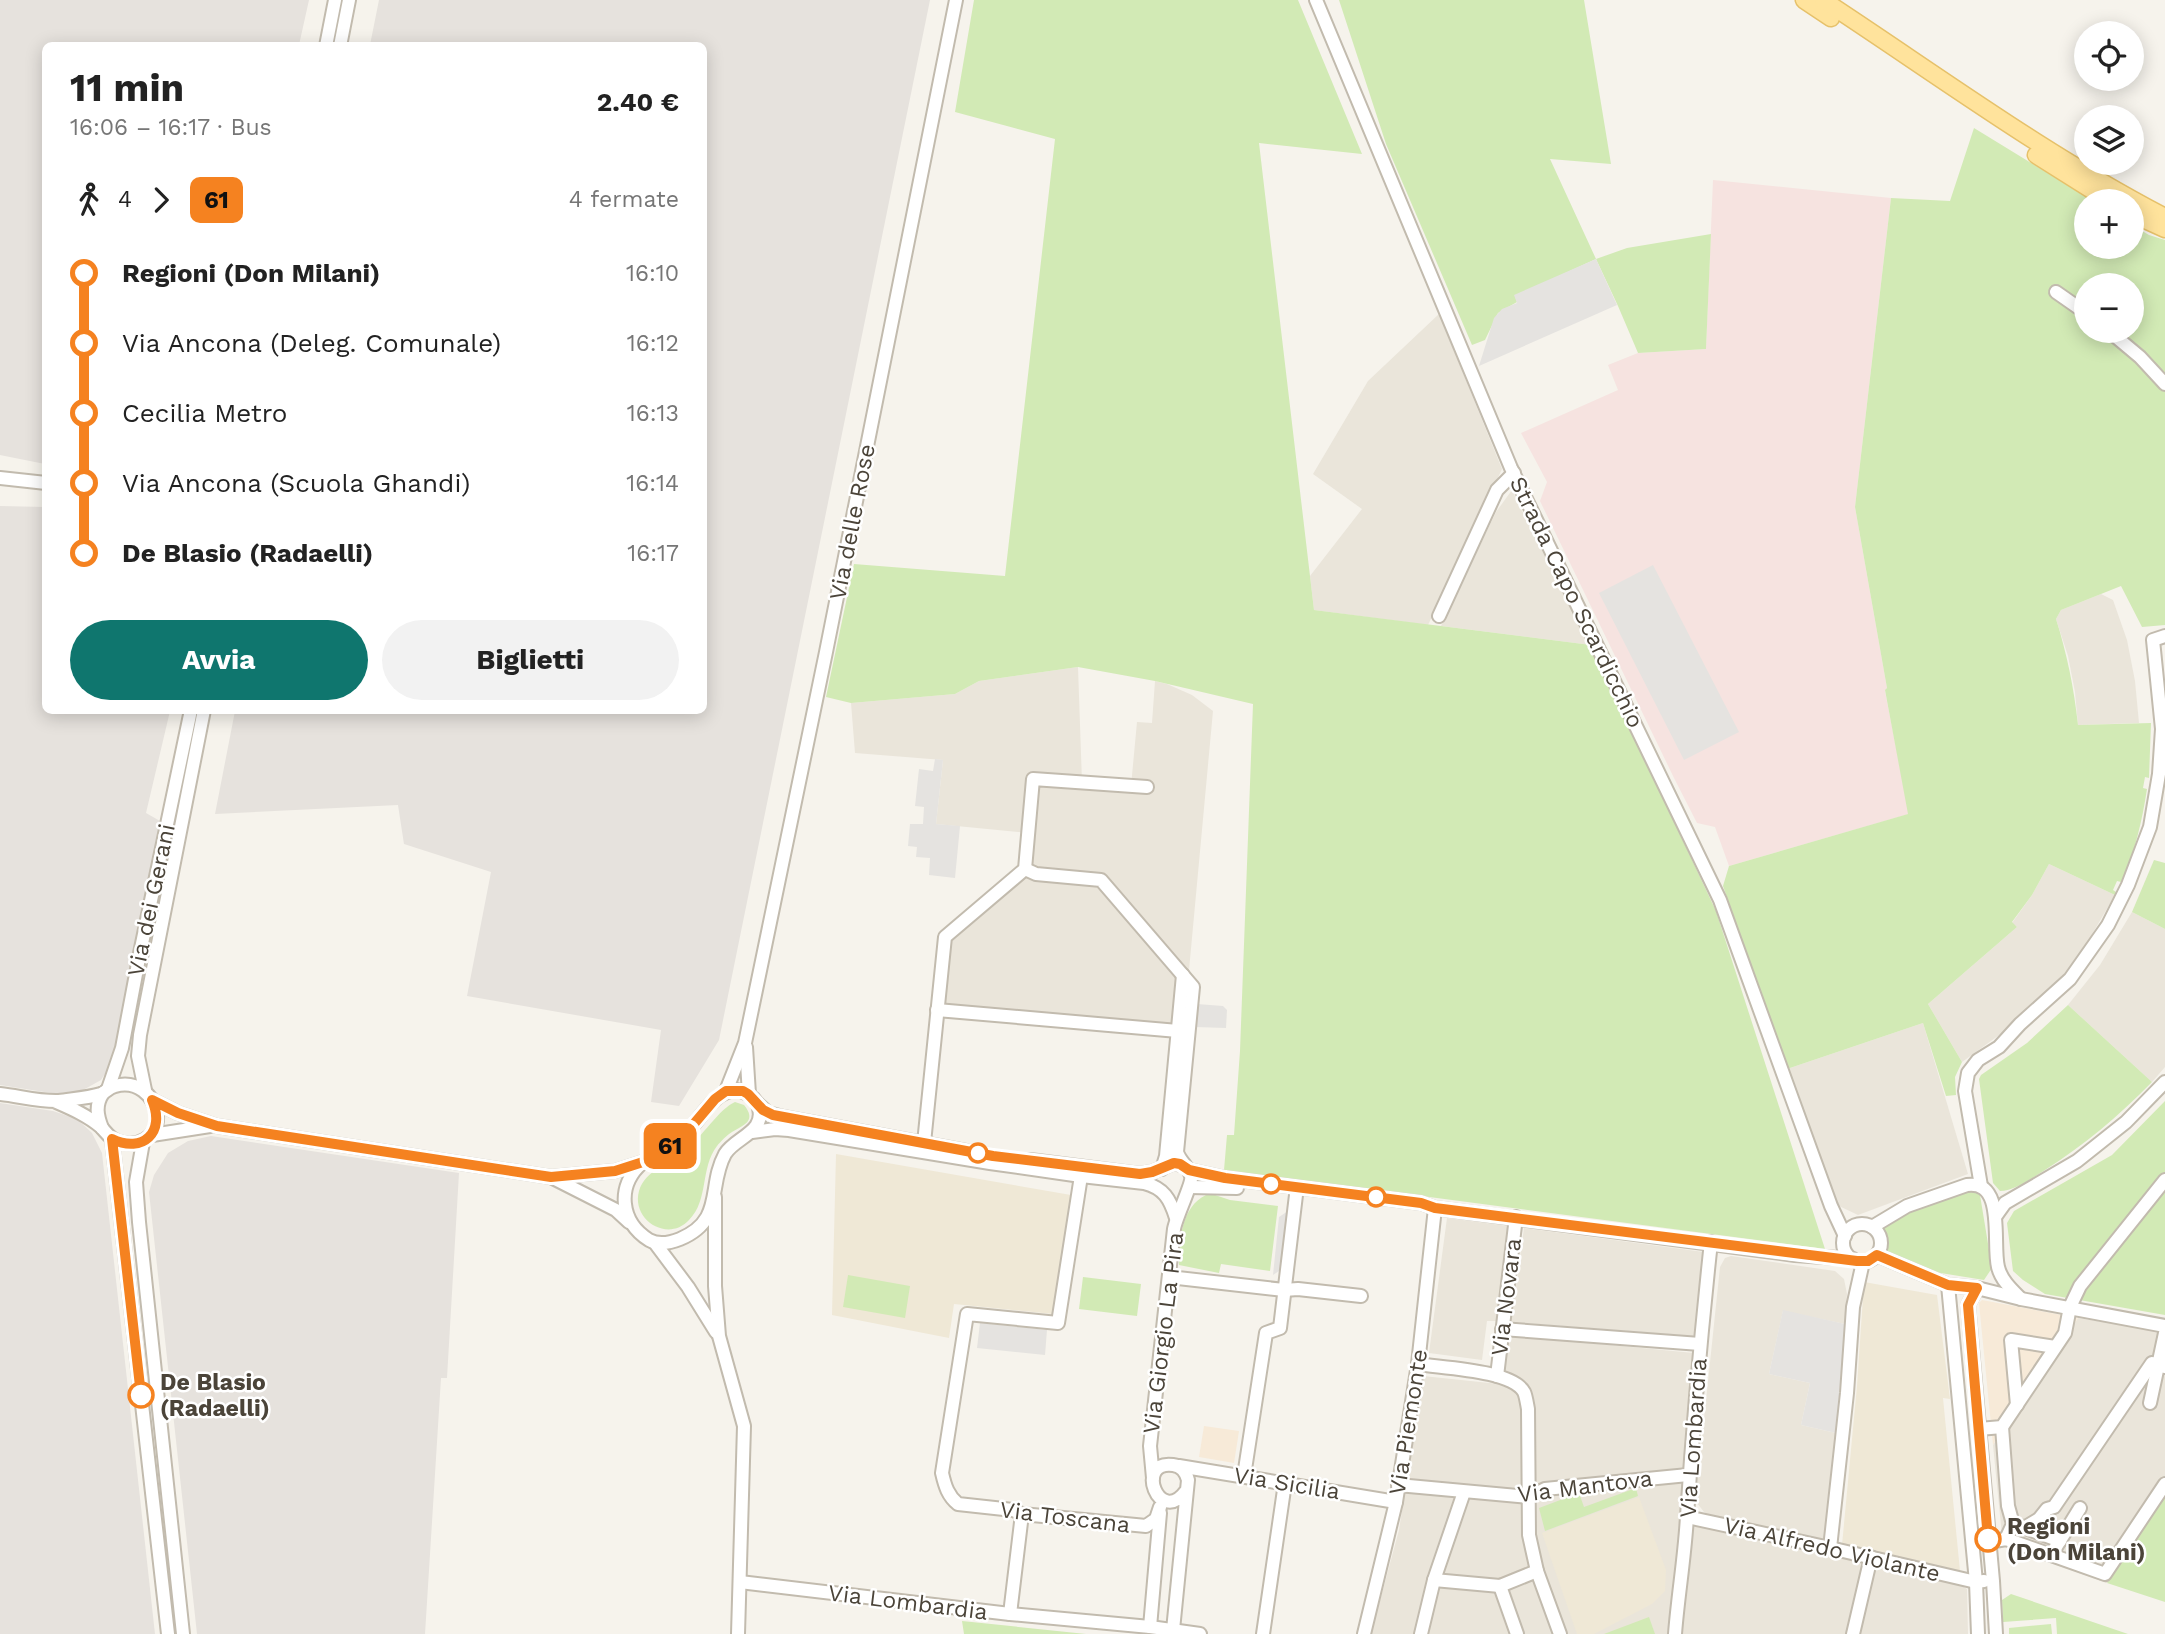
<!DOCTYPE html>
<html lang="it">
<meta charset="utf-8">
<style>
body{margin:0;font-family:"Work Sans",sans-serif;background:#f2f2f2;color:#222;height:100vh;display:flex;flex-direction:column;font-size:26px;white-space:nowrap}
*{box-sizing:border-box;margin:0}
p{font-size:23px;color:#767676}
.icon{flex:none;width:38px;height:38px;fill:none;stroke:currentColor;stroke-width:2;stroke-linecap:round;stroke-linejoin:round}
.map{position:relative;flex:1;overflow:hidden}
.details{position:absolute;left:42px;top:42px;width:665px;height:672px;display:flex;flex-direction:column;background:#fff;border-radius:10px;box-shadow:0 4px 18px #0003}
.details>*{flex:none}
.badge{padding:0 14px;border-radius:10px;font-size:24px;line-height:46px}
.buttons{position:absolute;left:2074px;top:21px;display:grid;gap:14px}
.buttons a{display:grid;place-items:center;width:70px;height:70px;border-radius:50%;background:#fff;box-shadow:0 4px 18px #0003;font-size:35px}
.map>.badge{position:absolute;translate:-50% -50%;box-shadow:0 0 0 4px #fff}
.legs{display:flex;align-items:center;gap:10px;height:77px;padding:0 28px;font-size:23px}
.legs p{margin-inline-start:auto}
.headline{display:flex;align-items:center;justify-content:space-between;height:119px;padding:0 28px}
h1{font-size:38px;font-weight:700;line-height:52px}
.button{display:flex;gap:14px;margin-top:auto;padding:14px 28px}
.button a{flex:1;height:80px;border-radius:42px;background:#0f766e;color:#fff;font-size:28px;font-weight:700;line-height:80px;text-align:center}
.button a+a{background:#f2f2f2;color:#222}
ul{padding:0 28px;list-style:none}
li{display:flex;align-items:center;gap:24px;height:70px;font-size:26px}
li i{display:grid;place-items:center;width:10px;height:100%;margin:0 9px;background:currentColor}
li i::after{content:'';width:18px;height:18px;margin:-9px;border:5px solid;border-radius:50%;background:#fff}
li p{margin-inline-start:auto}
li:first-child i{background:linear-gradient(#0000 50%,currentColor 0)}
li:last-child i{background:linear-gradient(currentColor 50%,#0000 0)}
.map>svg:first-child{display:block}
</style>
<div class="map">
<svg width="2165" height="1634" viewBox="0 0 2165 1634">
<rect width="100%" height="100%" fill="#f6f3ec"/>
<g fill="#eae5da">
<path d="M1439,314L1502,469L1428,625L1314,610L1310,576L1362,509L1313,474L1368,381Z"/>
<path d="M1512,490L1531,529L1591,645L1441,626L1496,512Z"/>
<path d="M2101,594L2113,600L2127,640L2135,681L2139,723L2078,725L2075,692L2068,656L2056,619L2061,610Z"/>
<path d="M1078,667L1082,782L1131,786L1137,722L1152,723L1155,681L1167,684L1192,695L1213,711L1188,981L1178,1031L937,1010L945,937L1025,869L1029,833L936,824L943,760L855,753L851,703L955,694L979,681Z"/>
<path d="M2049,864L2115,895L2081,953L2049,992L2013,1025L1962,1062L1928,1004L2017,927L2012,923L2032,895Z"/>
<path d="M2132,912L2165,929V1067L2152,1082L2068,1005L2100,965Z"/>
<path d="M1923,1023L1968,1174L1858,1215L1839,1206L1787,1069Z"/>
<path d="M1447,1218L1509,1226L1496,1321H1487L1482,1360L1429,1353Z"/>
<path d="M1524,1228L1704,1252L1705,1254L1695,1334L1693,1336L1511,1322Z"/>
<path d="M1731,1256L1835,1271L1844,1279L1847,1294L1845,1324L1783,1311L1769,1374L1810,1383L1801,1425L1836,1433L1826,1541L1710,1516L1704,1512L1697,1503L1696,1496L1720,1267L1725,1258Z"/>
<path d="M2078,1318L2165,1332V1495L2107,1583L2003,1546L1993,1445Z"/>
<path d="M1506,1335L1694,1353L1692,1514L1954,1581L1967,1589L1968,1634H1371L1399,1530L1423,1376L1499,1384Z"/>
</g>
<g fill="#f7ead8">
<path d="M1982,1300L2078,1318L1993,1445L1979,1303Z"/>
<path d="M1204,1426L1239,1431L1234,1463L1199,1457Z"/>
</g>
<g fill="#e6e2dd">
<path d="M0,0H309L299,45L46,46L45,464L0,455Z"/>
<path d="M379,0H930L719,1040L679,1106L651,1102L661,1030L467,996L491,872L404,844L398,805L215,814L235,711L704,710V46L370,45Z"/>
<path d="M0,506L45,507L46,710L170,711L146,813L160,821L117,1045L110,1066L101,1080L76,1094H57L0,1085Z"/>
<path d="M0,1103L53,1111L77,1119L92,1133L102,1153L155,1634H0Z"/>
<path d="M211,1136L459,1173L447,1378H441L425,1634H197L149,1192L154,1175L168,1153L188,1141Z"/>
</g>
<g fill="#efe8d6">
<path d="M836,1154L1071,1195L1053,1314L954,1304L949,1338L832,1315Z"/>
<path d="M1864,1282L1937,1295L1950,1399L1943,1398L1960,1571L1842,1545L1857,1386Z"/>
<path d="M1639,1497L1666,1570L1665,1591L1652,1604L1594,1634H1577L1542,1533Z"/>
</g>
<path fill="#f6e3e0" d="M1713,180L1891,198L1855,507L1887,688L1885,691L1909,814L1729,866L1715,827L1697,823L1674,778L1540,501L1547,482L1521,433L1618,390L1608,365L1638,353L1706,349Z"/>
<g fill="#d2eab5" fill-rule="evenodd">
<path d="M974,0H1298L1362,154L1259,143L1314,610L1591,645L1716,911L1825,1249L1224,1170L1227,1135H1234L1240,1051L1253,704L1155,681L1078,667L979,681L955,694L851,703L826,697L854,564L1005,576L1055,139L955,112Z"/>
<path d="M1339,0H1584L1611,164L1550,159L1596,259L1627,248L1711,234L1706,349L1638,353L1618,306L1596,259L1515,296L1517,302L1498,313L1485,340L1472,345L1386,144Z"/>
<path d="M1974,128L2093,201H2086V247H2132V225L2149,235L2165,240V625L2142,627L2121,586L2061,610L2056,619C2067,654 2074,688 2078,725L2151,723L2149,778L2145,777L2143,788L2147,789C2142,821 2135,853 2121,882L2117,881L2113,890L2116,892L2115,895L2049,864L2032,895L2012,922L2017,927L1928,1004L1962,1062L1955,1077L1956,1095L1946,1096L1923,1023L1787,1069L1723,886L1729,866L1908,814L1885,690L1887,688L1855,507L1891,198L1950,201ZM2086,285H2132V331H2086Z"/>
<path d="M2154,860L2165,863V929L2132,912Z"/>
<path d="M2068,1005L2152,1082C2119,1116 2084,1145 2045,1170C2032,1178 2015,1191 2000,1191L1993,1183L1979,1079L1981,1075L2027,1043Z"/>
<path d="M2165,1101V1315L2045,1294L2023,1280L2013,1271L2007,1223L2014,1211L2112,1155Z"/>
<path d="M735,1102L744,1105C757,1121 744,1125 732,1132C727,1135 721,1141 717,1146C700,1168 709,1200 689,1220C668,1243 631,1220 639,1191C645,1170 671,1163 686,1150C701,1138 720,1108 735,1102Z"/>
<path d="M1975,1190L1980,1195L1992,1268L1984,1280L1922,1270L1884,1253C1887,1243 1888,1235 1880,1227C1910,1211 1942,1196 1975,1190Z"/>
<path d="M1206,1195H1215L1230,1200L1278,1206L1270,1271L1221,1264L1219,1273L1179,1265C1179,1241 1181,1207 1206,1195Z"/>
<path d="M848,1275L910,1286L905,1318L843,1307Z"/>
<path d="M1083,1277L1141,1284L1137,1316L1079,1309Z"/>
<path d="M1636,1488L1638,1496L1545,1531L1539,1508L1579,1493L1584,1507Z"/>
<path d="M2165,1495V1602L2107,1583Z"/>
<path d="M2011,1594L2128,1634H2057L2056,1618L2003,1622L2002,1600Z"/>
<path d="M1649,1617L1655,1634H1604Z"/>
<path d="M962,1621L1086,1634H964Z"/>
<path d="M2051,1624L2052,1634H2009V1628Z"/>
</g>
<g fill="#e5e3e0">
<path d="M1596,259L1617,305L1479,366L1494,318L1502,309L1517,303L1514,295Z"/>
<path d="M1653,565L1739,732L1684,760L1599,593Z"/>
<path d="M935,759L943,760L936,824L960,826L955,878L929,875L930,858L916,857L917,847L908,846L910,824H923L924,807L915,806L919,769L933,771Z"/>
<path d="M1197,1004L1223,1006L1227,1010L1226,1028L1195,1027Z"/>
<path d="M1288,1211L1282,1269L1273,1275L1279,1217Z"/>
<path d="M1783,1310L1845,1324L1836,1433L1801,1425L1810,1383L1769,1374Z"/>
<path d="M980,1323L1047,1330L1045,1355L977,1348Z"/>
</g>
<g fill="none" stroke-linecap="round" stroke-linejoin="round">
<defs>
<g id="minor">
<path d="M1316,0L1511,468L1720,900L1831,1206L1845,1236"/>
<path d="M326,46L335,0"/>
<path d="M340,46L349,0"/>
<path d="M2056,292L2086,313"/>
<path d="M2109,331L2140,357L2165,384"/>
<path d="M0,478L46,483"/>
<path d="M1439,616L1497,490L1514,473"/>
<path d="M1025,869L1036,874L1101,880L1193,987L1177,1152C1180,1162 1189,1167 1191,1176C1193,1183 1176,1217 1174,1229L1150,1446L1153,1478"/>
<path d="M937,1010L1178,1031"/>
<path d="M746,1047L749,1094"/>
<path d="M108,1089L122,1048L140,953L191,710"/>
<path d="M145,1090L138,1056L140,1035L204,710"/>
<path d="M737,1090C746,1092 754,1096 758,1105C768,1132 735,1137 725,1154C707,1187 725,1220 680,1239C670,1243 658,1245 649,1240C620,1222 616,1186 642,1163C655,1152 672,1146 686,1133C702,1118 714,1090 737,1090Z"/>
<path d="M726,1091L745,1043L826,652L956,0"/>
<path d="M0,1094C19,1096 40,1102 59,1101C72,1099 88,1098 101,1094C106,1092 109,1087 115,1086C136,1080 154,1094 157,1115C159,1138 136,1149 117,1141C109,1138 106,1132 101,1127C87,1115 70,1108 54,1101"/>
<path d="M152,1100L178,1113L217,1126L551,1177L615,1171L643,1162"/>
<path d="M758,1104L768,1113L779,1116L967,1151"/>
<path d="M102,1128C97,1115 95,1105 103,1093"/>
<path d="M752,1132L775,1129L789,1130L990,1163L1081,1176L1144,1183C1164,1188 1170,1199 1176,1218"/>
<path d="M152,1135L210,1126"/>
<path d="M112,1139L168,1634"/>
<path d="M143,1142L136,1182L139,1222L183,1634"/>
<path d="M924,1143L945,937L1025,869L1033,779L1147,787"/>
<path d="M1030,1160L1140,1174L1152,1172L1174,1163L1185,1166"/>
<path d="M1162,1169L1166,1156L1183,975"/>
<path d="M1189,1170L1225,1178L1421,1203L1435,1208L1795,1255L1853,1259"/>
<path d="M1081,1176L1058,1323L967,1314L942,1473C945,1486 948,1496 958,1504L1013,1510L1022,1514L1146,1526L1156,1519L1160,1507"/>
<path d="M551,1177L616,1210L629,1222"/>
<path d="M1981,1186L1965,1091L1968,1073L1978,1060L1999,1047L2020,1024L2070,979L2108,925L2128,885L2150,827L2159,774L2162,729L2153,640L2165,636"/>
<path d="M1190,1187L1237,1188"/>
<path d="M715,1197V1286L719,1336L744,1426L738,1634"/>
<path d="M1995,1217L2005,1203L2077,1161L2126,1122L2165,1082"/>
<circle cx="1862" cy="1243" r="19"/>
<path d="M1872,1227L1907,1206L1967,1185C2006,1180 1992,1243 1998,1267C2001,1280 2012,1290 2021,1299"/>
<path d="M655,1243L688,1287L716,1332"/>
<path d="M1877,1255L1948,1285L1977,1288L2021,1299L2165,1326"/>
<path d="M1169,1277L1284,1290L1298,1289L1361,1296"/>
<path d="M1948,1285L1976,1582L1978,1634"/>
<path d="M1977,1288L1968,1305L1993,1581L1996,1634"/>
<path d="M1502,1329L1700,1344"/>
<path d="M1418,1364C1442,1368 1512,1370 1524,1392C1526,1396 1527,1404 1528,1409L1529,1535L1537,1571L1560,1634"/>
<path d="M1497,1376L1516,1217"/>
<path d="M2150,1403L2165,1333"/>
<path d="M2017,1405L2011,1340L2055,1347"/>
<path d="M2002,1427L2008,1506L2013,1524L2006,1539"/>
<path d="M1979,1429L2002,1427L2065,1333L2070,1307L2080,1286L2165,1180"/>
<path d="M1179,1466L1396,1502"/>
<path d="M1244,1476L1266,1333L1280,1328L1296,1195"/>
<path d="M1398,1485L1529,1497L1545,1489L1688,1475"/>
<path d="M1687,1517L1830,1548L1976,1582L1984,1581"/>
<path d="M2020,1526L2060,1541"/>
<path d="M2024,1528L2039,1519L2047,1509L2054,1507L2152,1363L2165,1367"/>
<path d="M1989,1542L2006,1539L2105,1574L2165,1484"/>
<path d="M1830,1548L1847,1393L1853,1307L1863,1262"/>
<path d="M2051,1555L2080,1508"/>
<path d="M1434,1580L1500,1586L1537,1571"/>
<path d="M740,1582L1010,1614L1150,1627L1200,1634"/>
<path d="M1500,1586L1517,1634"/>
<path d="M1010,1614L1022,1514"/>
<path d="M1150,1627L1160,1513"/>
<path d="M1173,1630L1188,1480C1186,1472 1182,1466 1173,1465C1134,1460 1159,1527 1186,1491"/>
<path d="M1263,1634L1285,1483"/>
<path d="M1364,1634L1396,1502L1418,1364L1435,1208"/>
<path d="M1421,1634L1434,1580L1464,1492"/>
<path d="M1675,1634C1678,1595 1685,1555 1687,1516C1693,1425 1701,1334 1711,1242"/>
<path d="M1853,1634L1871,1557"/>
</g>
<g id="major">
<path d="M1804,0L1831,18"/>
<path d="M1823,0C1936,74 2044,154 2165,217"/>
<path d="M2036,155L2109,201"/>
<path d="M2132,214L2165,229"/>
</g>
</defs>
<use href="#minor" stroke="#c2bbae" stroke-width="16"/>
<use href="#major" stroke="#e6c16a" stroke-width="19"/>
<use href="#minor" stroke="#fff" stroke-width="12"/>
<use href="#major" stroke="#ffe39c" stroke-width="16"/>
</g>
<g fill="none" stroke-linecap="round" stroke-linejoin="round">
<defs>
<path id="line-1" d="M141,1395L112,1139C143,1154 166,1132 152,1100L178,1113L217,1126L551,1177L615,1171L643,1162L669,1148L687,1132L715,1099L726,1091H743L748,1094L763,1110L773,1115L993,1156L1140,1174L1152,1172L1174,1163L1180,1164L1189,1170L1225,1178L1421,1203L1435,1208L1857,1261H1868L1877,1255L1948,1285L1977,1288L1968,1305L1988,1539"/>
</defs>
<use href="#line-1" stroke="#fff" stroke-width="16"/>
<use href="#line-1" stroke="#f58220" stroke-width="10"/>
</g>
<g fill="#fff" stroke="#f58220" stroke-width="3.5">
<circle cx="978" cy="1153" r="9"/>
<circle cx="1271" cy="1184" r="9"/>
<circle cx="1376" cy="1197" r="9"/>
<circle cx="141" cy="1395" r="12"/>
<circle cx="1988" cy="1539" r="12"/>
</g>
<g text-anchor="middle" stroke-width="5" stroke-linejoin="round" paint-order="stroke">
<g font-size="23" fill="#4b4439" stroke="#fff">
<text transform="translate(852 522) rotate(-79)" y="8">Via delle Rose</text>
<text transform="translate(1577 602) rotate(64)" y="8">Strada Capo Scardicchio</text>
<text transform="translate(151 900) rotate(-78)" y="8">Via dei Gerani</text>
<text transform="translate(1506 1297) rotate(-83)" y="8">Via Novara</text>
<text transform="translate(1163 1333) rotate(-83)" y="8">Via Giorgio La Pira</text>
<text transform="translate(1408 1422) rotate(-81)" y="8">Via Piemonte</text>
<text transform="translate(1693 1438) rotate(-86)" y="8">Via Lombardia</text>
<text transform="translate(1287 1483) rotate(9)" y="8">Via Sicilia</text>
<text transform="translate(1585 1486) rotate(-7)" y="8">Via Mantova</text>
<text transform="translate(1065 1517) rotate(7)" y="8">Via Toscana</text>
<text transform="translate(1832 1549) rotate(13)" y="8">Via Alfredo Violante</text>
<text transform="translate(908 1602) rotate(7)" y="8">Via Lombardia</text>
</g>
<g font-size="23" font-weight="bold" fill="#4b4439" stroke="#fff" text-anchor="start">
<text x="160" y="1390">De Blasio<tspan x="160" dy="26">(Radaelli)</tspan></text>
<text x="2007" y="1534">Regioni<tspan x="2007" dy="26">(Don Milani)</tspan></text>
</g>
</g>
</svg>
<div class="buttons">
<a><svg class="icon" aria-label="locate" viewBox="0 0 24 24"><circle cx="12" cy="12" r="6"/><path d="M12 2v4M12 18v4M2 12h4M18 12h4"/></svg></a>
<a><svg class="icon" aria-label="layers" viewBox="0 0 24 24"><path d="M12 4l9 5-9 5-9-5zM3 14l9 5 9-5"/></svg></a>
<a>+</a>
<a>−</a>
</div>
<b class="badge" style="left:670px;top:1146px;background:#f58220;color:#111">61</b>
<section class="details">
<div class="headline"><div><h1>11 min</h1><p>16:06 – 16:17 · Bus</p></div><b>2.40 €</b></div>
<div class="legs"><svg class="icon" aria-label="walk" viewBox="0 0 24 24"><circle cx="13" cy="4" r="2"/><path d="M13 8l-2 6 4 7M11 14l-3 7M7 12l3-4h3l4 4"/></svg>4<svg class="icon" aria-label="forward" viewBox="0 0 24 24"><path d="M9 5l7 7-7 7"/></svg><b class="badge" style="background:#f58220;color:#111">61</b><p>4 fermate</p></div>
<ul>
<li><i style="color:#f58220"></i><b>Regioni (Don Milani)</b><p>16:10</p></li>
<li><i style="color:#f58220"></i><span>Via Ancona (Deleg. Comunale)</span><p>16:12</p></li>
<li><i style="color:#f58220"></i><span>Cecilia Metro</span><p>16:13</p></li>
<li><i style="color:#f58220"></i><span>Via Ancona (Scuola Ghandi)</span><p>16:14</p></li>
<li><i style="color:#f58220"></i><b>De Blasio (Radaelli)</b><p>16:17</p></li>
</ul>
<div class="button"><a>Avvia</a><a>Biglietti</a></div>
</section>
</div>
